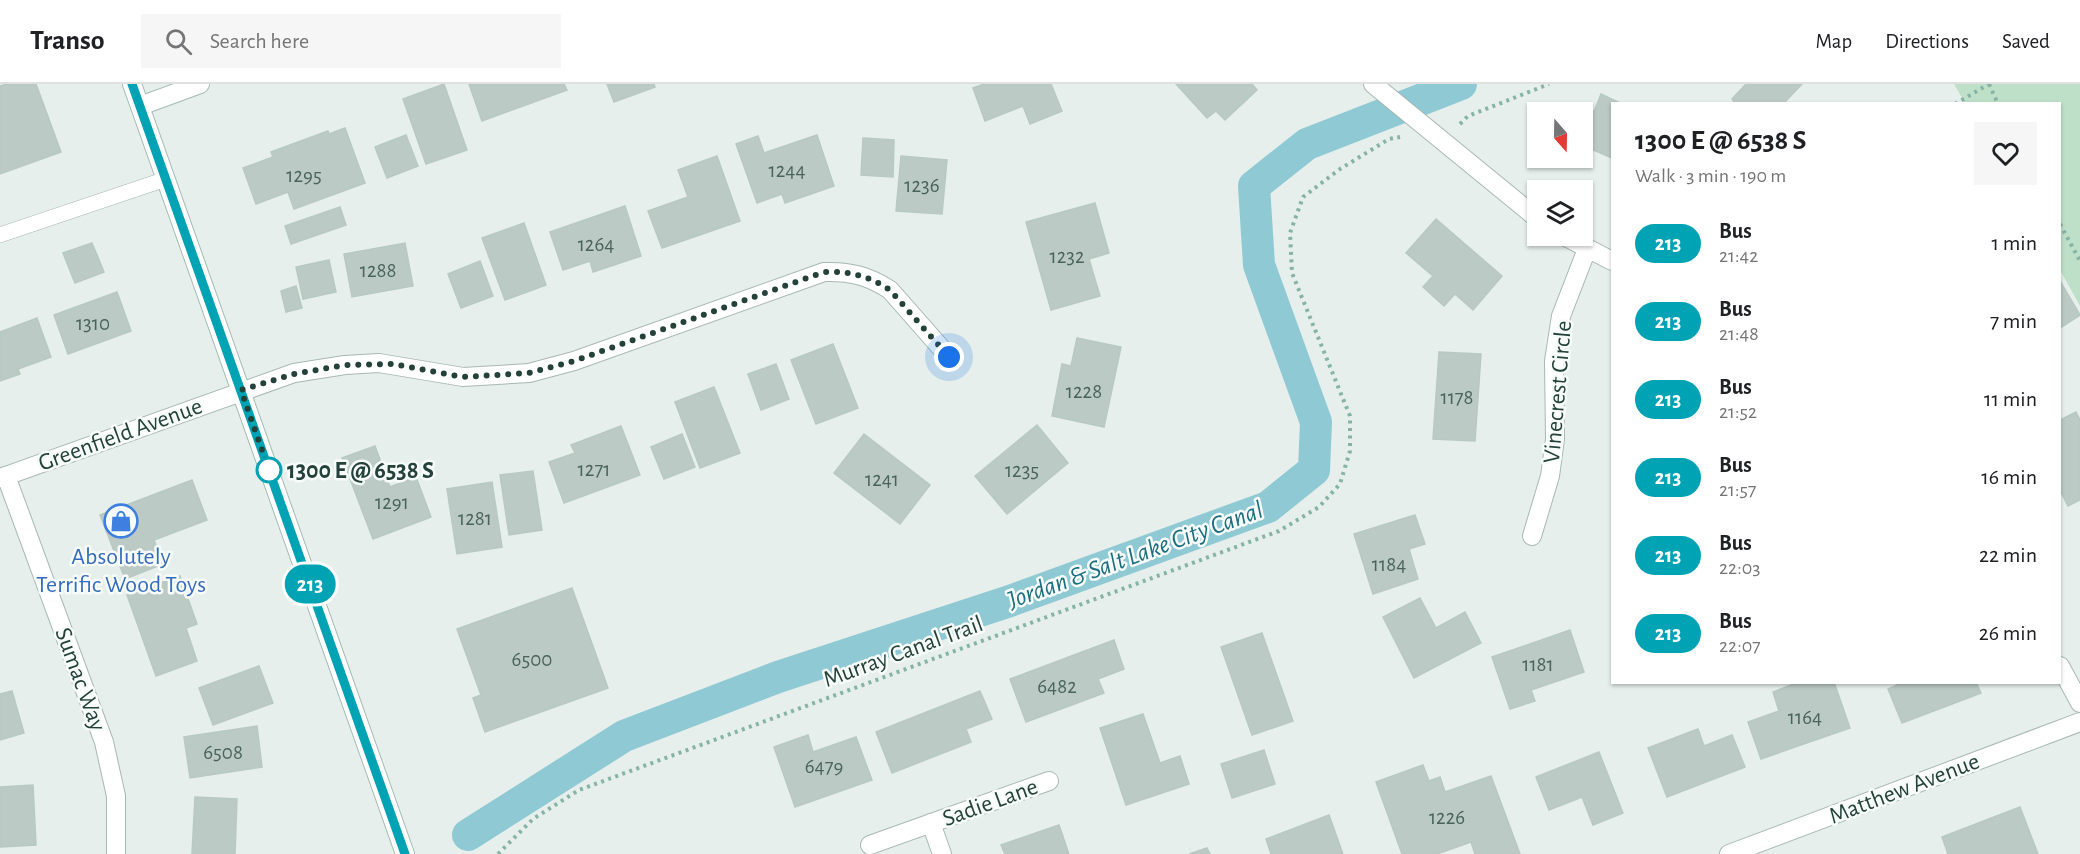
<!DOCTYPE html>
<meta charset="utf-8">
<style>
body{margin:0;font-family:"Alegreya Sans",sans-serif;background:#f6f6f6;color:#202124;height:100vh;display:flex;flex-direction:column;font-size:22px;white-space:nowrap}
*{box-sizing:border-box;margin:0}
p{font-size:20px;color:#757577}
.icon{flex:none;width:33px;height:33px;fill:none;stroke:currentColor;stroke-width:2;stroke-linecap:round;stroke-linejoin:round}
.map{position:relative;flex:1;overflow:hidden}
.panel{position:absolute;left:1611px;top:18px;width:450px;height:582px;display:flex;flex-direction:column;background:#fff;border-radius:0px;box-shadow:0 2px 4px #0004}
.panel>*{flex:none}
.badge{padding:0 12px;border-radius:20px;font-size:21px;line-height:39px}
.needle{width:39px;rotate:160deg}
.tools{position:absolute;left:1527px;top:18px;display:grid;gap:12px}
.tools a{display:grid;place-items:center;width:66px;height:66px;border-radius:0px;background:#fff;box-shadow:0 2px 4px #0004;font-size:30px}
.you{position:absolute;width:30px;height:30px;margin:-15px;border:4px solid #fff;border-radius:50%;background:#1a73e8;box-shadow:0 0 0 9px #1a73e833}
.map>.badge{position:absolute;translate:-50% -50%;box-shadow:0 0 0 3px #fff}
.round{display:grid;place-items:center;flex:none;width:63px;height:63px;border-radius:0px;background:#f6f6f6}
.summary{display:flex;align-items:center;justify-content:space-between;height:102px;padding:0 24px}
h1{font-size:28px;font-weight:600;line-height:45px}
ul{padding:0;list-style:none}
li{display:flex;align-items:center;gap:18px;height:78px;padding:0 24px}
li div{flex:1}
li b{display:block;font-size:22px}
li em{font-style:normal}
li .badge{min-width:66px;font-weight:700;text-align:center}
header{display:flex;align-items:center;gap:36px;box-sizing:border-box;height:84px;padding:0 30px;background:#fff;border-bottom:2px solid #e0e0e0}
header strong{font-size:28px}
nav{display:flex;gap:33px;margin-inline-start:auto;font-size:21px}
.search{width:420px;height:54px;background:#f6f6f6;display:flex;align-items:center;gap:15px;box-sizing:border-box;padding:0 21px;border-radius:0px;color:#757577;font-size:22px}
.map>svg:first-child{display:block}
</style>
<header>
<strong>Transo</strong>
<div class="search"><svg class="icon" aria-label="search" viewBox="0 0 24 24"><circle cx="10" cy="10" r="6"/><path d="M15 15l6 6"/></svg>Search here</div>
<nav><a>Map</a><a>Directions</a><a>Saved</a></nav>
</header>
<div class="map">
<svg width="2080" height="770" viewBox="0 0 2080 770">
<rect width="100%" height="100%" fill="#e6efeb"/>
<path fill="#bfe0c8" d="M1954,0H2080V222L2060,186V20L1965,19Z"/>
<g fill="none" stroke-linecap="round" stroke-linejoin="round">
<path stroke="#8ec9d4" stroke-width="32" d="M468,751L624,652L778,593L1010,517L1268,423L1314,386L1316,338L1259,181L1254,102L1307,60L1461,0"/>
</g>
<g fill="#bbcac4" stroke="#b8c9c2" stroke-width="1.5">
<path d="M6,0H36L61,68L0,90V2Z"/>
<path d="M444,0L467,66L426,80L403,15Z"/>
<path d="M469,0H564L567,6L482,37Z"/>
<path d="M607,0H654L655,3L614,18Z"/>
<path d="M984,0H1051L1062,27L1030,40L1023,22L985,37L973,4Z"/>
<path d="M1176,0H1252L1257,6L1225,36L1216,27L1207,34Z"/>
<path d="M1746,0H1802L1783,20H1736L1732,15Z"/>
<path d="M1601,10L1622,20H1612V74L1582,61V28H1571L1575,20L1594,28Z"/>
<path d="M345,44L365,99L294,125L288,108L256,120L243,84L273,73L271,68L328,47L329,50Z"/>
<path d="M406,51L418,82L387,94L375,63Z"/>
<path d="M817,51L834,102L785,119L782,110L757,119L736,60L758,52L764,69Z"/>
<path d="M863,54L894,56L893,93L861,91Z"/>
<path d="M717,72L740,137L662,164L648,127L688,113L678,86Z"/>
<path d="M901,72L947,76L942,130L896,127Z"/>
<path d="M1095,119L1109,169L1089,175L1100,212L1051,226L1026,138Z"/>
<path d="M625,122L641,172L593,188L590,177L563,186L550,148Z"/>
<path d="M340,123L346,141L291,160L285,142Z"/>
<path d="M1436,135L1502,192L1473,226L1455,210L1444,222L1423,203L1433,192L1406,169Z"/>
<path d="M524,139L546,201L505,216L482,154Z"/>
<path d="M92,159L104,188L75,199L63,169Z"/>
<path d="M405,159L413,202L352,213L344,170Z"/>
<path d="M329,176L336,208L303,215L296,183Z"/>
<path d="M480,177L493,212L461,224L448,190Z"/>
<path d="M2060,197L2080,231L2060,244Z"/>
<path d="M296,202L302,224L286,228L281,207Z"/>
<path d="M117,208L131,247L68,270L54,231Z"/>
<path d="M37,234L51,273L18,285L20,290L0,297V248Z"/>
<path d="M1077,254L1121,263L1104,343L1052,332L1062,280L1071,282Z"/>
<path d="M833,260L858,324L816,340L791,276Z"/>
<path d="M1439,268L1481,270L1475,357L1433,355Z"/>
<path d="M776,280L789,315L761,326L748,290Z"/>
<path d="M714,303L740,369L700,384L675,318Z"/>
<path d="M2076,328L2080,336V416L2068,422L2060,406V336Z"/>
<path d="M1037,341L1068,379L1007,430L975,392Z"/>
<path d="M621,342L640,391L564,419L549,378L575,369L571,361Z"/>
<path d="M682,350L695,383L664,395L651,363Z"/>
<path d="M864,350L930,401L900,440L834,389Z"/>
<path d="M375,362L390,403L416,393L431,433L373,455L342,374Z"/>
<path d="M533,387L542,446L509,451L500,391Z"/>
<path d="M192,396L207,436L154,456L163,480L125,495L100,431Z"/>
<path d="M492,398L502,463L457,470L447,405Z"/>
<path d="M1415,431L1425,460L1409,465L1418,495L1373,510L1354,450Z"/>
<path d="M180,492L197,540L186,544L197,577L156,592L127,511Z"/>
<path d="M572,504L608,604L485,648L473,614L481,611L457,545Z"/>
<path d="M1420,514L1436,544L1465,528L1481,559L1414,594L1383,533Z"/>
<path d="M1570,546L1584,588L1531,606L1535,617L1510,625L1492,573Z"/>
<path d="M1262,549L1293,637L1252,651L1221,563Z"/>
<path d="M1114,556L1124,585L1098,595L1104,609L1026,638L1010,595Z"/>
<path d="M259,582L273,619L213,641L199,604Z"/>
<path d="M1799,598H1834L1850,644L1761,675L1748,638L1779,627L1773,608Z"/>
<path d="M1904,598H1976L1981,609L1902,639L1888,605Z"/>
<path d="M12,607L24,649L0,656V610Z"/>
<path d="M980,607L992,635L966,645L971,658L892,689L876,648Z"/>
<path d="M1143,630L1160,679L1180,672L1189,700L1126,721L1100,644Z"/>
<path d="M257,642L262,683L190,694L184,653Z"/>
<path d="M1698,645L1704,662L1732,651L1745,683L1667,713L1648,664Z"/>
<path d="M808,651L813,668L856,653L872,696L795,723L774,663Z"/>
<path d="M1264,666L1275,700L1232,714L1221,680Z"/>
<path d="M1599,668L1623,729L1593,741L1582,713L1549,726L1536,693Z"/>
<path d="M1423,681L1429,697L1440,693L1445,708L1491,692L1520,770H1475L1471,758L1437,770H1402L1376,698Z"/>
<path d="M33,701L36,761L0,763V703Z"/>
<path d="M195,713L237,715L235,770H192Z"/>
<path d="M2020,723L2038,770H1948L1942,753Z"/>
<path d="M1329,731L1343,770H1271L1266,755Z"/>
<path d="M1059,741L1069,770H1005L1001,761Z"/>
<path d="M1207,764L1210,770H1189Z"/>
</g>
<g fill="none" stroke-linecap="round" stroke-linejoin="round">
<defs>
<path id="service" d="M0,151L166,95"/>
<g id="minor">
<path d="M1373,0L1538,135"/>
<path d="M1564,152L1612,177"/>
<path d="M6,392L104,658L116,712V770"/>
<path d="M0,394L294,289L345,281L379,279L463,293L529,289L574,277L824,188C850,187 869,192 890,206L949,273"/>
<path d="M1532,452L1550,392L1555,355L1554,277L1561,232L1587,165"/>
<path d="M2060,582L2080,619"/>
<path d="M931,739L942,770"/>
<path d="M870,761L1049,697"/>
<path d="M1729,770L2080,638"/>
</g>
<g id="secondary">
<path d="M132,0L405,770"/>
<path d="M140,22L200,0"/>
</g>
</defs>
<use href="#service" stroke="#a8b8b2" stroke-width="16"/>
<use href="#minor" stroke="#a8b8b2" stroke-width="20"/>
<use href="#secondary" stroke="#a4bbb3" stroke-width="20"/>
<g stroke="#86b3a5" stroke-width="4" stroke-dasharray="3 4.5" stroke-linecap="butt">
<path d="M1989,0L1998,20"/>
<path d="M1955,20L1989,0"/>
<path d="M1460,40L1468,32L1549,0"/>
<path d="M2060,140L2080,177"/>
<path d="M498,770L533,735L579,706L1279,447L1319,423L1340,400L1350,367V332L1292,189L1290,149L1303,113L1340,85L1389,55L1400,53"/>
</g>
<use href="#service" stroke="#fff" stroke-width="15"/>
<use href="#minor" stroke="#fff" stroke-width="18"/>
<use href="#secondary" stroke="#fff" stroke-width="18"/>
</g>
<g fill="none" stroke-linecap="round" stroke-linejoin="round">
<defs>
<path id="line" d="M132,0L405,770"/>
</defs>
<use href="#line" stroke="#fff" stroke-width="14"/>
<use href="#line" stroke="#00a3b4" stroke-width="9"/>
<path stroke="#24423a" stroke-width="6" stroke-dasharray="0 10.8" d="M269,386L241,306L294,290L345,281L393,280L463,293L529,289L574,277L824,188C850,187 869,192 890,206L949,273"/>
</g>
<defs>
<symbol id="shop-ring" viewBox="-11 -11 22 22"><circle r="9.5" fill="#f7fbf9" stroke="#3f7fe0" stroke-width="1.5"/><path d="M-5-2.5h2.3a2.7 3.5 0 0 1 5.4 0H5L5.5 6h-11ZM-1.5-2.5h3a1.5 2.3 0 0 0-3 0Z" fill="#3f7fe0"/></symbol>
</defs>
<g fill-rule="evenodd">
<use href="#shop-ring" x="102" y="418" width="38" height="38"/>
</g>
<circle fill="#fff" stroke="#00a3b4" stroke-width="3" cx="269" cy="386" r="12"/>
<g text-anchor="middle" stroke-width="5" stroke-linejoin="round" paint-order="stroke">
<g font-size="21" fill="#4a645c">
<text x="787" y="93">1244</text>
<text x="304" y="98">1295</text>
<text x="922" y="108">1236</text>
<text x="596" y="167">1264</text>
<text x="1067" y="179">1232</text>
<text x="378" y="193">1288</text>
<text x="93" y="246">1310</text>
<text x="1084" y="314">1228</text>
<text x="1457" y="320">1178</text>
<text x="594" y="392">1271</text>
<text x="1022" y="393">1235</text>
<text x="882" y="402">1241</text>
<text x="392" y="425">1291</text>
<text x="475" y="441">1281</text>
<text x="1389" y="487">1184</text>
<text x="532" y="582">6500</text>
<text x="1538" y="587">1181</text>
<text x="1057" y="609">6482</text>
<text x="1805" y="640">1164</text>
<text x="223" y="675">6508</text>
<text x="824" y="689">6479</text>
<text x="1447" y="740">1226</text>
</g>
<g font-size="24" fill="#24423a" stroke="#f7fbf9">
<text transform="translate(1557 308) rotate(-85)" y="8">Vinecrest Circle</text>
<text transform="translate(120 350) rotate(-20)" y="8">Greenfield Avenue</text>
<text transform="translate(903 567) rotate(-20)" y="8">Murray Canal Trail</text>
<text transform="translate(81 595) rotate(70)" y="8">Sumac Way</text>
<text transform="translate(1904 704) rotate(-21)" y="8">Matthew Avenue</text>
<text transform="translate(990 718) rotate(-20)" y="8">Sadie Lane</text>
</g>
<g font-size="24" font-weight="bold" fill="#24423a" stroke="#f7fbf9" text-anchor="start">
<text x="287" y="394">1300 E @ 6538 S</text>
</g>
<g font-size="24" fill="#366cbe" stroke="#f7fbf9">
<text x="121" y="480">Absolutely<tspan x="121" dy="28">Terrific Wood Toys</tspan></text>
</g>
<g font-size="26" font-style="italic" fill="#1c6f80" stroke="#f7fbf9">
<text transform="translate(1135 470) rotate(-20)" y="9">Jordan &amp; Salt Lake City Canal</text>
</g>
</g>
</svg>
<div class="tools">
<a><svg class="needle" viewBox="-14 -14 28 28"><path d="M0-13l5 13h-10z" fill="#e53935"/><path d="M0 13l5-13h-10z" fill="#757577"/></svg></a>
<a><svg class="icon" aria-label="layers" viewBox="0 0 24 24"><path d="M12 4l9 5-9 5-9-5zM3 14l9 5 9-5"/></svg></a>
</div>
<div class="you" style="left:949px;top:273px"></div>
<b class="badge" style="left:310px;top:500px;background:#00a3b4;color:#fff">213</b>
<section class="panel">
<div class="summary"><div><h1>1300 E @ 6538 S</h1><p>Walk · 3 min · 190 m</p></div><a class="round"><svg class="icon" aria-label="heart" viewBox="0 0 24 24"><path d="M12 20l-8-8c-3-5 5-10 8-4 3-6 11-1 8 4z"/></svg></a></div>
<ul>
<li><span class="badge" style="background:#00a3b4;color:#fff">213</span><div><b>Bus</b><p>21:42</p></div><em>1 min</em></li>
<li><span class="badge" style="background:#00a3b4;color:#fff">213</span><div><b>Bus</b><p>21:48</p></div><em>7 min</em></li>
<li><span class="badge" style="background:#00a3b4;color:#fff">213</span><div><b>Bus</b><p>21:52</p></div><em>11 min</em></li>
<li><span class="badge" style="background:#00a3b4;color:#fff">213</span><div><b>Bus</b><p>21:57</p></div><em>16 min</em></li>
<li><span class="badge" style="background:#00a3b4;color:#fff">213</span><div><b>Bus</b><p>22:03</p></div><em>22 min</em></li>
<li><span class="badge" style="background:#00a3b4;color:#fff">213</span><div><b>Bus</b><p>22:07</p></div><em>26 min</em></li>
</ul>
</section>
</div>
